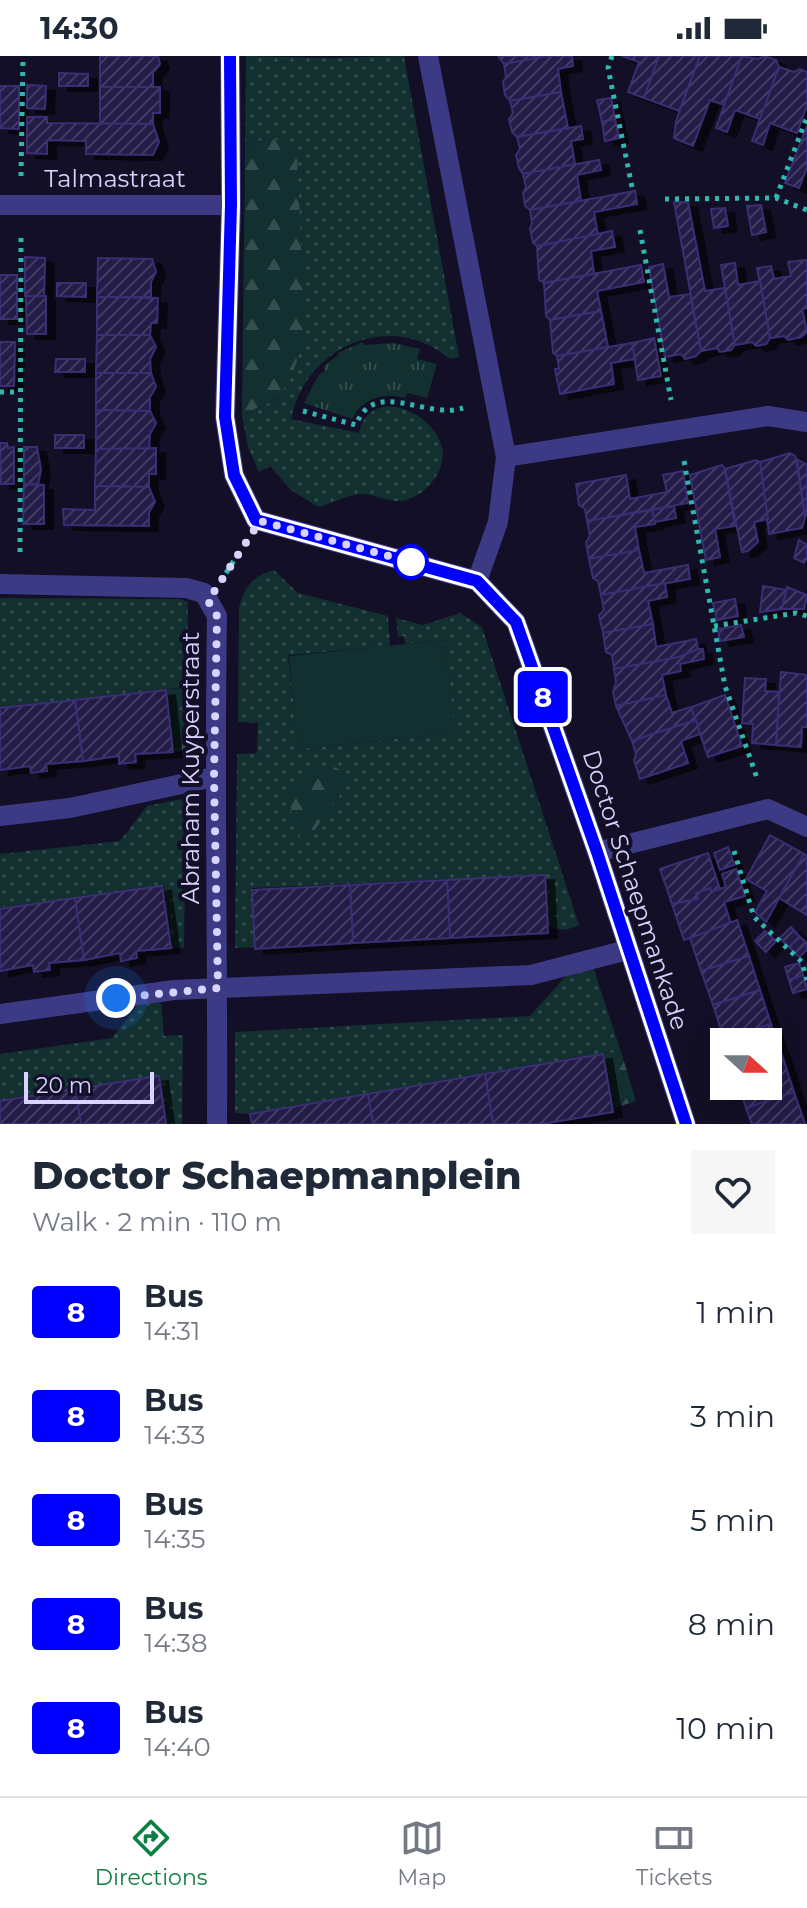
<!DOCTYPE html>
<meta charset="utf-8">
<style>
body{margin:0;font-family:Montserrat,sans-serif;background:#f6f6f7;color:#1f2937;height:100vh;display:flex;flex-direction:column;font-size:30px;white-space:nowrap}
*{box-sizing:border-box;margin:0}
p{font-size:26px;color:#747a83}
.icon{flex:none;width:44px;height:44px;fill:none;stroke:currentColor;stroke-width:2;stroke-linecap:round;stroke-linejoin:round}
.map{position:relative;height:1068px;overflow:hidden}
.details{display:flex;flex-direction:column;background:#fff;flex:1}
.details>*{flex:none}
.badge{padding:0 16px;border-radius:6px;font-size:28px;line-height:52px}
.needle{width:52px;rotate:111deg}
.tools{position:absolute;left:710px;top:972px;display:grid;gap:16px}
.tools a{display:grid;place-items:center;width:72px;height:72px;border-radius:0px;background:#fff;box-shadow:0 4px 20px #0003;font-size:40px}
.scale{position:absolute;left:24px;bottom:20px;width:130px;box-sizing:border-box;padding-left:8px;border:4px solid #d9d4ff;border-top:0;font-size:22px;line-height:28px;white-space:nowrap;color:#d9d4ff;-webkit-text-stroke:6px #130f26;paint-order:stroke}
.you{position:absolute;width:40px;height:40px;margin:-20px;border:6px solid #fff;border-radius:50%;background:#1a73e8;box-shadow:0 0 0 12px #1a73e833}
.map>.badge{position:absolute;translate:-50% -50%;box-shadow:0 0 0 4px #fff}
.round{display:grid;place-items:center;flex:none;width:84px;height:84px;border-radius:0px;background:#f6f6f7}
.overview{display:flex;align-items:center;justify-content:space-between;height:136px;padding:0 32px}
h1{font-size:38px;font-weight:800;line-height:60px}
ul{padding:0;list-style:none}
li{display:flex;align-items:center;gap:24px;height:104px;padding:0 32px}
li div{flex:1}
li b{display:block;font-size:30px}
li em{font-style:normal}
li .badge{min-width:88px;font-weight:700;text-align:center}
.status{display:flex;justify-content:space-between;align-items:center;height:56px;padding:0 40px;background:#fff;direction:ltr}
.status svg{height:22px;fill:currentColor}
.tab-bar{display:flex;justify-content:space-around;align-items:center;height:112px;border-top:2px solid #e0e1e3;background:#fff;font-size:22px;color:#747a83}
.tab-bar a{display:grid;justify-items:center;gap:4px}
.tab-bar .current{color:#0b8043}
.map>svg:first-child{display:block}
</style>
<div class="status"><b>14:30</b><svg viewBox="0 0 49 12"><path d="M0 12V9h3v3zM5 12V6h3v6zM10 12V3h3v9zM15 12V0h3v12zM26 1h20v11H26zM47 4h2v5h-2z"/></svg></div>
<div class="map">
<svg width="807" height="1068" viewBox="0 0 807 1068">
<defs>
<pattern id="grass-dots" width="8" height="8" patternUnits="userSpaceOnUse" patternTransform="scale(2)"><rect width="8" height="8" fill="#12302f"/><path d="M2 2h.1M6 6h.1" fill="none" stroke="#344d4e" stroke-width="1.8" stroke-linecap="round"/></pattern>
<pattern id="forest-firs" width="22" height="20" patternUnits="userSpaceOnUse" patternTransform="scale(2)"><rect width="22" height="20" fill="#12302f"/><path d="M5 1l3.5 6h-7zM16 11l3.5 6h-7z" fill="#344d4e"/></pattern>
<pattern id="park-tufts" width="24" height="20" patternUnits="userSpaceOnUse" patternTransform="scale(2)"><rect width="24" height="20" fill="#12302f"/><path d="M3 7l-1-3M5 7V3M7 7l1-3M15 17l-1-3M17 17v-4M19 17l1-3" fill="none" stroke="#344d4e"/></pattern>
<pattern id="building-hatch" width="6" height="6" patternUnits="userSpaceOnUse" patternTransform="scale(2)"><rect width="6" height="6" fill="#241b47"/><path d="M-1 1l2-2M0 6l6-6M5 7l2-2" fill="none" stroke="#433b63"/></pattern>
<filter id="shadow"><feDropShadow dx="9" dy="5" stdDeviation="0" flood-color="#0009"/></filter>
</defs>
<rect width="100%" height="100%" fill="#130f26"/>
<g fill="url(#grass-dots)">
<path d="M246,0L329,2L404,0L459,301L450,303C390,253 306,290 291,363L359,377C365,350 388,345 411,356C426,363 438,376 442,392C448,416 420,447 396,445C384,444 371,437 360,438C346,440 332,447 319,451L292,435L270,410L259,416L248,391L242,359L279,342L266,82L254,87L245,96Z"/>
<path d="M274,514L298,537L388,560L390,590L288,599L299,693L454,677L445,584L405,588L404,580L398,581L396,562L423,569L460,557L482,571L579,869L566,874L548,871L546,819L252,832L255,891L235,892L237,698L257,697L258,667L238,666L239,552C243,532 254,519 274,514Z"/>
<path d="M0,542L180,543L188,546L187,631L0,652Z"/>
<path d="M186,742L184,892H172L164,830L0,852V798L120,785L147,750Z"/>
<path d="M593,911L622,999L609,996L250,1058L235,1057V976L530,960L566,920Z"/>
<path d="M161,945L164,980L183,979L182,1068H167L159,1020L0,1045V998L112,982L138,949Z"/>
</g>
<g fill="url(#forest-firs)">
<path d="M266,82C281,83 288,87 297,99L305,281L291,322L278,342L242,359L245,96L254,87Z"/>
<path d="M187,631V695L174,696L167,634Z"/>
<path d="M331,709L344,716L342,736L311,779L301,783L292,762L289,733L309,715Z"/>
<path d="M609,996L622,999L636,1045L614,1052L604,997Z"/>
</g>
<path fill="url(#park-tufts)" d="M363,286L364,289L393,287L420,293L417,303L437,308L427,342L407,337L405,342C382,336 363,342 352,363L304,347L318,320L325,314L323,311L338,299V297Z"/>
<path fill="#12302f" d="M445,584L455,677L298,693L289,600Z"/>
<g fill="url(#building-hatch)" stroke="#3b2d73" stroke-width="2" filter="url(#shadow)">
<path d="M100,0H158L160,8L153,17V31H100Z"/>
<path d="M498,0H547L504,8Z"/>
<path d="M547,0H572L573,10L558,13L561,36L510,45L505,39L503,26L506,21L504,8Z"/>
<path d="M622,0H659L644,42L628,36L639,6Z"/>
<path d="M659,0H700L679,55L644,42Z"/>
<path d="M700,0H742L724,49L710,44L693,90L674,82L676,65Z"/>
<path d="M742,0L758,3L765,0L776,4L779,11L760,63L735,54L727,76L716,72Z"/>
<path d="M779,11L794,16L800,13L807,16V49L797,77L770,67L763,89L752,85Z"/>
<path d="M59,17L88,18V30H59Z"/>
<path d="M27,29L46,30L45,53L27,52Z"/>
<path d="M0,30H19V73L0,72Z"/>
<path d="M100,31H160V57H153V68H100Z"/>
<path d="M561,36L568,72L517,81L512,76L509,63L513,57L510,45Z"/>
<path d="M611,42L615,63L602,66L597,44Z"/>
<path d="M27,61H47V67L153,68L159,86L153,99L86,98V85L47,84V98L27,97Z"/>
<path d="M615,63L619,82L605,85L602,66Z"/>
<path d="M581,70L583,83L571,85L575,108L523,118L519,112L516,99L520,93L517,81Z"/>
<path d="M807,70V111L799,132L785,127Z"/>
<path d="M599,104L601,114L577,119L581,145L530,154L525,150L523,137L526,131L523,118Z"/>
<path d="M635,135L637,148L594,156L598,180L537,190L533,187L530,172L532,167L530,154Z"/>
<path d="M674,146H688L705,235L725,232L735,288L731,294L720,296L717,292L701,295Z"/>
<path d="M761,149L766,176L752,179L747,150Z"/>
<path d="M725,152L728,170L714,172L711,153Z"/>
<path d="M612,175L615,191L591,195L594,218L544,227L539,224L537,190Z"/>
<path d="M25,201L45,202L44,240H25Z"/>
<path d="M98,202L152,203L156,216L151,226V241H97Z"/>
<path d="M807,204V252L802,253L807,276L801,281L788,284L784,280L770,282L757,212L771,210L774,223L791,220L788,206Z"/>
<path d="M735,207L738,229L760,225L770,282L766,288L756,290L752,286L735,289L721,209Z"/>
<path d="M663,208L669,241L690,238L701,295L696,300L685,303L681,298L665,301L649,211Z"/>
<path d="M641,209L644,226L597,235L601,255L550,264L546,260L544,227Z"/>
<rect x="0" y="219" width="17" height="44"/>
<path d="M57,227H86V241L57,240Z"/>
<path d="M26,240H46V278H27Z"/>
<path d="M97,241L158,242L157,267H151L150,279H97Z"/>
<path d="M601,255L608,291L557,300L553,297L550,264Z"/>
<path d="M97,279H150L156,291L150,303L151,317H96Z"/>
<path d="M654,282L661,320L638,324L632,287Z"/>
<path d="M0,286H15L14,330H0Z"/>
<path d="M632,287L635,303L611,307L614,328L560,338L555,313H559L557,300Z"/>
<path d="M56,303H85V316H55Z"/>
<path d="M96,317H151L156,331L150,341V355L96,354Z"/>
<path d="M96,354L150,355L156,367L150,378L149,393H96Z"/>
<rect x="55" y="379" width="29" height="13"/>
<path d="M0,387H7L8,392L14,391V428H1Z"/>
<path d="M24,391H37L41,414L38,428H24Z"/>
<path d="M156,392V418H149V431L95,430L96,393Z"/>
<path d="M790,397L795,400L796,404L805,461L802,472L769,478L760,406Z"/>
<path d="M797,403L807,409V457L805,461Z"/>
<path d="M756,404L760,406L768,463L754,466L758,486L748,495L742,496L725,413Z"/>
<path d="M722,409L725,413L735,470L715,473L720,501L706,504L690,419Z"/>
<path d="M683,415L688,447L587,465L585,453L579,449L576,428L626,419L630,443L667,436L663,419Z"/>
<path d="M24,428L44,429V468H23Z"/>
<path d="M95,430L149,431L155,446L149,456V470L64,469L63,453L95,454Z"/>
<path d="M674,450L676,462L654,466L652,454Z"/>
<path d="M652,454L655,468L635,471L639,494L589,503L586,486L590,480L587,465Z"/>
<path d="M799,484L807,489V502L804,507L794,502Z"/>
<path d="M639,494L644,517L688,509L690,523L601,539L598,525L593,522L589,503Z"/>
<path d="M665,527L667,541L648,545L653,568L603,577L599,559L604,554L601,539Z"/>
<path d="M763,530L787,534L782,553L760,556Z"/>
<path d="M787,531L807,539L804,553H782Z"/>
<path d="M735,543L738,560L717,564L713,547Z"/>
<path d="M653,568L656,591L696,583L698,593L679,601L614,613L612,599L606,596L603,577Z"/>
<path d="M741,569L744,581L720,585L718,573Z"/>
<path d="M698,593H703L704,603L680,608L681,615L662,619L666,639L616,650L613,635L616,627L614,613L679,601Z"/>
<path d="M781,616L807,619V671H802L801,691L776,689Z"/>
<path d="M745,622L766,623L765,635L779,636L776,689L752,687L753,668L742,667Z"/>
<path d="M166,634L173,696L135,698L136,706L119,708V700L83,705L75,644Z"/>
<path d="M666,639L672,657L691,651L696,664L632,685L616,650Z"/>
<path d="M725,639L742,690L708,701L691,651Z"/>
<path d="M75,644L83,705L46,708L47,715L31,717L30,710L0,714V652Z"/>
<path d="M696,664L700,678L681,685L688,707L640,723L634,704L636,698L632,685Z"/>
<path d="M770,779L804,798L766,866L755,856L767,835L746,823Z"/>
<path d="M728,791L734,809L720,814L714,797Z"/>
<path d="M708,797L720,833L711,836L710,832L696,837L698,843L672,848L660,813Z"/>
<path d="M804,798L807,800V859L779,842Z"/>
<path d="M736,813L745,840L724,846L731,868L684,884L672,848L698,843L696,837L710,832L711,836L726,831L722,818Z"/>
<path d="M545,819L548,877L450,882L447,824Z"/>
<path d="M447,824L450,882L353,887L350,829Z"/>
<path d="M350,829L353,887L255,893L252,834Z"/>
<path d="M162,830L171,892L136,895L137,902L121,905L120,897L84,904L75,842Z"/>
<path d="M75,842L84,904L49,907L50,914L34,916L33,909L0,915V853Z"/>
<path d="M737,864L749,900L701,915L690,882Z"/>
<path d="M791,871L800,881L789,891L780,882Z"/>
<path d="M765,875L776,885L766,896L755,885Z"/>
<path d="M800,881L807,887V894L799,901L789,891Z"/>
<path d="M749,900L760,934L713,949L701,915Z"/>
<path d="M799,907L803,919L789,924L785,911Z"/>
<path d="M803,919L807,933L793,937L789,924Z"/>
<path d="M760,934L771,968L724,983L713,949Z"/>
<path d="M771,968L783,1002L768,1006V986H724V983Z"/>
<path d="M603,998L613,1056L542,1068H493L485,1018Z"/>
<path d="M783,1002L794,1036L746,1052L739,1030H768V1006Z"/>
<path d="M485,1018L493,1068H373L368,1038Z"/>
<path d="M159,1020L166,1068H81L75,1033Z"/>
<path d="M75,1033L81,1068H0V1045Z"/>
<path d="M794,1036L805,1068H752L746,1052Z"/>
<path d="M368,1038L373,1068H252L250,1058Z"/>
</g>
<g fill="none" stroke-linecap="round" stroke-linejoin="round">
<g stroke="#2fb8b0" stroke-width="5" stroke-dasharray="4 6" stroke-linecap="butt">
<path d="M612,0L608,12L632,131"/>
<path d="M21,120L23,0"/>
<path d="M776,142L807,61"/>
<path d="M665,143L776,142L807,154"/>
<path d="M640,174L671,344"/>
<path d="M0,336H20"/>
<path d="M303,355L356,369C374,321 426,364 463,352"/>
<path d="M684,405L725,630L757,722"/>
<path d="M20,496L21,182"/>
<path d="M226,517L242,492"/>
<path d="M714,570L796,557L807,560"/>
<path d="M734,795L754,861L802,906L807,924"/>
</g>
<g stroke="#3d3a85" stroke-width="20">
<path d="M230,0L231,149L225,361L234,419L256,464L477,525"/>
<path d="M428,0L506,401L498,466L477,525"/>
<path d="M0,149H231"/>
<path d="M506,401L768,360L807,366"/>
<path d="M477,525L516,566L597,796L686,1068"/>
<path d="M0,528L186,532L204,537L217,560C214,730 218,899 217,1068"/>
<path d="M0,760L70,752L214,721"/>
<path d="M597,796L768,753L807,771"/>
<path d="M0,958L174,934L531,919L627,894"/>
</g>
</g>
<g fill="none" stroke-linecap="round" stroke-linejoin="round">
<defs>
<path id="line" d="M230,0L231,149L225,361L234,419L256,464L477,525L516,566L597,796L686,1068"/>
</defs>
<use href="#line" stroke="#fff" stroke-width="18"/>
<use href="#line" stroke="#00f" stroke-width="12"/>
<path stroke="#d9d4ff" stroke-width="8" stroke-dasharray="0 14.4" d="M116,942L218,932L214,721L217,560L208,545L260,465L411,506"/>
</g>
<circle fill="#fff" stroke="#00f" stroke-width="4" cx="411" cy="506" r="16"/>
<g text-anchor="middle" stroke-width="8" stroke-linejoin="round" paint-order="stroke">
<g font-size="24" fill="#d9d4ff" stroke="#130f26">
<text x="115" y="131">Talmastraat</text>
<text transform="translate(191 712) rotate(-90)" y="8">Abraham Kuyperstraat</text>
<text transform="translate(635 834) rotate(72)" y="8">Doctor Schaepmankade</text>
</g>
</g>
</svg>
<div class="tools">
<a><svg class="needle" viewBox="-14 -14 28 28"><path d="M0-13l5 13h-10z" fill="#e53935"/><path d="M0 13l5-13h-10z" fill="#747a83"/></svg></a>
</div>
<div class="scale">20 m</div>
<div class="you" style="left:116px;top:942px"></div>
<b class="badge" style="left:543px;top:641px;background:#00f;color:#fff">8</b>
</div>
<section class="details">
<div class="overview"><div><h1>Doctor Schaepmanplein</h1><p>Walk · 2 min · 110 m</p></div><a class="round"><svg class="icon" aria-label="heart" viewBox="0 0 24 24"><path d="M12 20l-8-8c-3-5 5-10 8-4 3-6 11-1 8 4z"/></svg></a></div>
<ul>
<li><span class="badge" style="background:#00f;color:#fff">8</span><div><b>Bus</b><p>14:31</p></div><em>1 min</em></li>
<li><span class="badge" style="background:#00f;color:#fff">8</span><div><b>Bus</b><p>14:33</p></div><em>3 min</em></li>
<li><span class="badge" style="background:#00f;color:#fff">8</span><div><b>Bus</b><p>14:35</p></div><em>5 min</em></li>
<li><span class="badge" style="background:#00f;color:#fff">8</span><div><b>Bus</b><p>14:38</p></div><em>8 min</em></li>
<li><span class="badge" style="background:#00f;color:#fff">8</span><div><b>Bus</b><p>14:40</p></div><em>10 min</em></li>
</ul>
</section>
<nav class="tab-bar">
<a class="current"><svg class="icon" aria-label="directions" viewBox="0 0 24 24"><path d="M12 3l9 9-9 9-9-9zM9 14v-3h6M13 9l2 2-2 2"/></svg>Directions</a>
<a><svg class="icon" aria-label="map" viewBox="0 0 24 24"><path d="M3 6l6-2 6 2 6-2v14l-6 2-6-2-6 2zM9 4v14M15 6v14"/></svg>Map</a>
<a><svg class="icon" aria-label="tickets" viewBox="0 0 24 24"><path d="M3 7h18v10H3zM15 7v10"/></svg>Tickets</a>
</nav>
